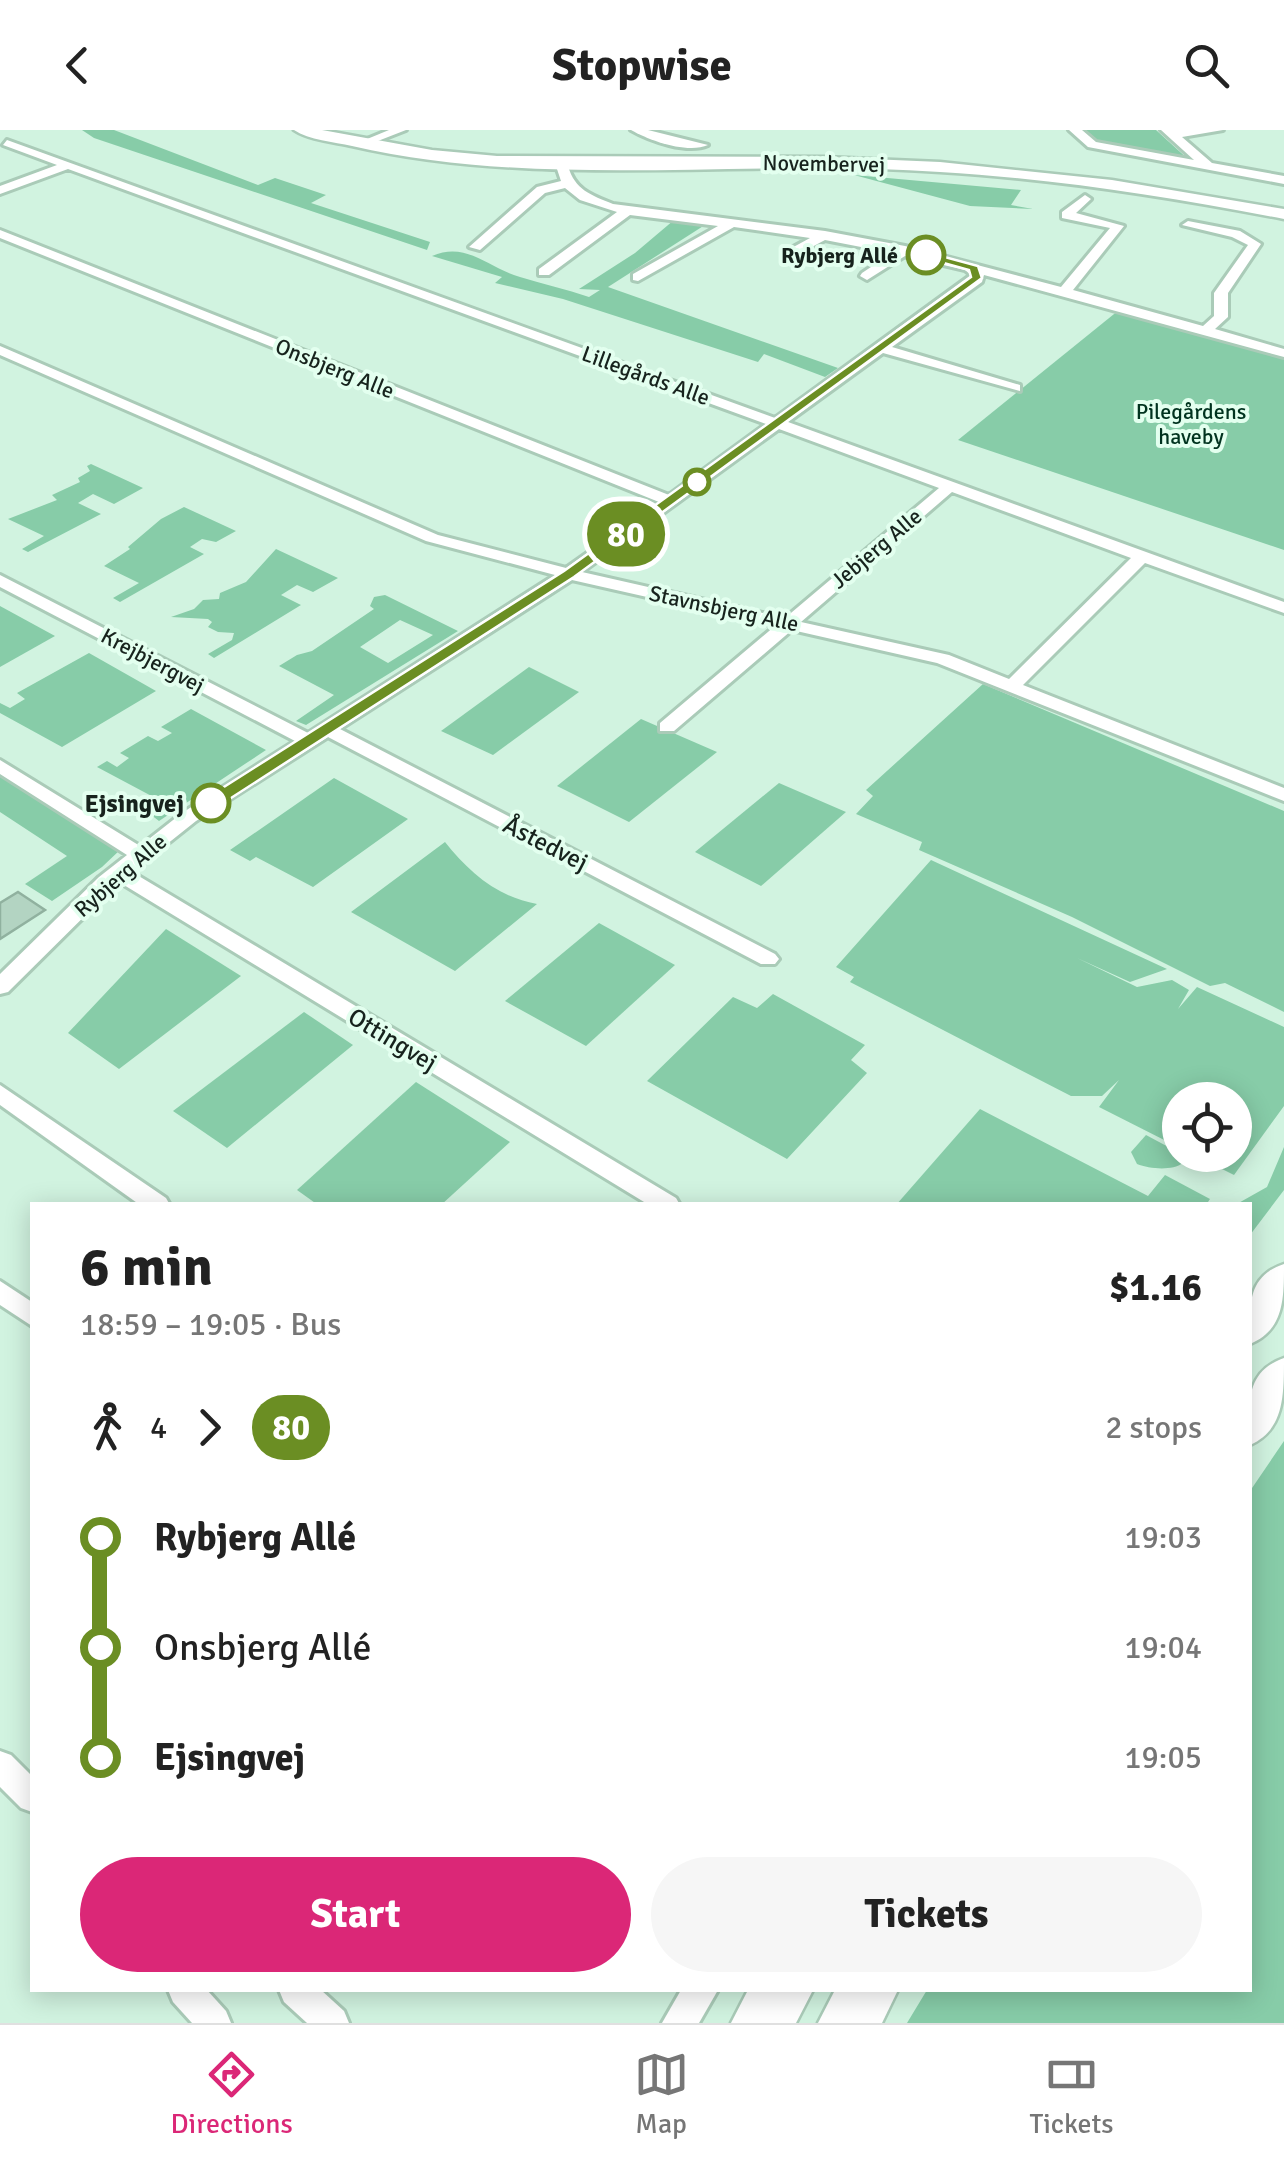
<!DOCTYPE html>
<meta charset="utf-8">
<style>
body{margin:0;font-family:Signika,sans-serif;background:#f6f6f6;color:#222;height:100vh;display:flex;flex-direction:column;font-size:38px;white-space:nowrap}
*{box-sizing:border-box;margin:0}
p{font-size:32px;color:#767676}
.icon{flex:none;width:55px;height:55px;fill:none;stroke:currentColor;stroke-width:2;stroke-linecap:round;stroke-linejoin:round}
.map{position:relative;flex:1;overflow:hidden}
.drawer{position:absolute;left:30px;top:1072px;width:1222px;height:790px;display:flex;flex-direction:column;background:#fff;border-radius:0px;box-shadow:0 5px 25px #0003}
.drawer>*{flex:none}
.badge{padding:0 20px;border-radius:32px;font-size:35px;line-height:65px}
.fabs{position:absolute;left:1162px;top:952px;display:grid;gap:20px}
.fabs a{display:grid;place-items:center;width:90px;height:90px;border-radius:50%;background:#fff;box-shadow:0 5px 25px #0003;font-size:50px}
.map>.badge{position:absolute;translate:-50% -50%;box-shadow:0 0 0 5px #fff}
.legs{display:flex;align-items:center;gap:15px;height:110px;padding:0 50px;font-size:32px}
.legs p{margin-inline-start:auto}
.headline{display:flex;align-items:center;justify-content:space-between;height:170px;padding:0 50px}
h1{font-size:55px;font-weight:700;line-height:75px}
.button{display:flex;gap:20px;margin-top:auto;padding:20px 50px}
.button a{flex:1;height:115px;border-radius:60px;background:#db2777;color:#fff;font-size:40px;font-weight:700;line-height:115px;text-align:center}
.button a+a{background:#f6f6f6;color:#222}
ul{padding:0 50px;list-style:none}
li{display:flex;align-items:center;gap:35px;height:110px;font-size:38px}
li i{display:grid;place-items:center;width:15px;height:100%;margin:0 12px;background:currentColor}
li i::after{content:'';width:25px;height:25px;margin:-12px;border:8px solid;border-radius:50%;background:#fff}
li p{margin-inline-start:auto}
li:first-child i{background:linear-gradient(#0000 50%,currentColor 0)}
li:last-child i{background:linear-gradient(currentColor 50%,#0000 0)}
header{display:flex;justify-content:space-between;align-items:center;height:130px;padding:0 50px;background:#fff;font-size:45px;font-weight:700}
.tab-bar{display:flex;justify-content:space-around;align-items:center;height:140px;border-top:2px solid #e0e0e0;background:#fff;font-size:28px;color:#767676}
.tab-bar a{display:grid;justify-items:center;gap:5px}
.tab-bar .current{color:#db2777}
.map>svg:first-child{display:block}
</style>
<header><svg class="icon" aria-label="back" viewBox="0 0 24 24"><path d="M15 5l-7 7 7 7"/></svg>Stopwise<svg class="icon" aria-label="search" viewBox="0 0 24 24"><circle cx="10" cy="10" r="6"/><path d="M15 15l6 6"/></svg></header>
<div class="map">
<svg width="1284" height="1893" viewBox="0 0 1284 1893">
<rect width="100%" height="100%" fill="#d1f3e0"/>
<g fill="#87cca8" fill-rule="evenodd">
<path d="M82,0H114L258,55L275,48L326,65L311,73L430,112L427,120L94,8Z"/>
<path d="M1080,0H1156L1190,31L1096,14Z"/>
<path d="M854,45L1021,60L1011,75L1033,79L970,76Z"/>
<path d="M674,90L708,93L608,157L838,238L825,247L764,224L758,232L563,169L495,153L502,147L432,126C467,111 488,138 520,147C543,154 566,159 589,167L600,160L579,159L635,123Z"/>
<path d="M1119,180L1284,227V420L958,310Z"/>
<path d="M91,334L143,358L114,374L93,364L78,373L101,384L28,422L22,419L44,406L8,389L57,370L52,365L80,352L78,348L90,341L87,336Z"/>
<path d="M184,377L236,401L216,412L202,409L190,417L204,424L120,472L113,468L139,453L104,436L130,419L128,417L161,389Z"/>
<path d="M276,419L338,448L313,462L297,455L281,465L301,475L214,528L208,524L232,510L234,503L218,502L208,497L212,492L208,489L171,487L194,479L203,470L219,469L220,463L246,452Z"/>
<path d="M385,465L458,501L306,595L296,591L334,565L279,536L297,525L312,521L374,479L370,476L374,467ZM400,490L433,505L388,533L360,517Z"/>
<path d="M0,476L55,506L0,537Z"/>
<path d="M89,523L156,561L62,617L0,583V573L10,578L25,569L17,563Z"/>
<path d="M529,537L579,562L493,625L441,601Z"/>
<path d="M983,554L1284,681V882L1225,853L1210,856L1072,787L919,720L922,712L856,684L873,666L866,660Z"/>
<path d="M191,579L266,620L159,691L146,681L159,670L97,637L107,631L117,637L129,628L120,623L148,606L158,611L172,603L161,597Z"/>
<path d="M641,589L717,622L629,692L557,656Z"/>
<path d="M0,645L121,719L102,737L52,771L25,754L67,726L0,682Z"/>
<path d="M334,648L408,689L313,757L256,727L250,731L230,720Z"/>
<path d="M779,653L846,682L761,756L695,722Z"/>
<path d="M445,712C469,742 497,767 537,774L455,841L351,782Z"/>
<path d="M931,730L1167,839L1130,852L1077,828L1137,857L1172,850L1189,860L1178,879L1197,857L1284,897V976L1234,1045L1194,1025H1235V970H1180V1018L1099,977L1119,950L1102,966H1071L850,852L854,847L836,837Z"/>
<path d="M599,793L675,835L586,916L505,871Z"/>
<path d="M166,799L241,846L119,939L68,903Z"/>
<path d="M773,864L865,915L851,930L867,943L787,1029L647,951L733,867L757,878Z"/>
<path d="M304,882L353,915L227,1018L173,981Z"/>
<path d="M416,952L510,1012L441,1075H318L297,1060Z"/>
<path d="M980,979L1148,1066L1165,1045L1210,1069L1206,1075H896Z"/>
<path d="M1146,1005L1174,1020L1183,1033C1172,1041 1150,1039 1137,1034L1131,1022Z"/>
<path d="M1284,1017V1060L1250,1105V1075H1235L1267,1057Z"/>
<path d="M1284,1311V1893H907L927,1860H1250V1361Z"/>
</g>
<path fill="#b3d4c2" stroke="#90b19f" stroke-width="2.5" d="M18,762L45,780L0,809V773Z"/>
<g fill="none" stroke-linecap="round" stroke-linejoin="round">
<defs>
<g id="street">
<path d="M389,0H406L365,16L355,14Z"/>
<path d="M631,0H648L708,15C688,24 650,11 631,0Z"/>
<path d="M1069,0H1082L1096,12L1194,30L1161,0H1223L1182,7L1212,33L1284,46V54L1088,17Z"/>
<path d="M7,10L775,288L971,145L965,140L905,126L867,150L860,146L862,143L892,123L825,110L793,127L788,126V120L810,108L734,97L638,151L633,150V144L718,96L630,85L549,145H539V139L617,82L580,70L565,58L545,63L480,120L469,117L537,57L561,51L556,36L562,32L568,36C575,60 591,65 613,74L825,101L905,116L1061,157L1110,98L1062,88V82L1085,65L1091,69L1076,83L1124,96L1073,160L1203,196L1214,186V163L1248,115L1232,107L1182,95L1188,91L1240,101L1261,114L1228,163V187L1215,199L1284,219V227L984,145L982,152L892,217L1020,255V261L883,223L788,292L1284,472V483L1145,433L1023,555L1284,658V671L937,533L792,500L674,601H660V593L775,496L572,450L340,599L775,824L779,829L775,834H761L328,607L196,691L132,742L676,1068L680,1075H649L119,752L8,862L0,864V844L99,747L127,725L0,644V630L140,716L182,683L295,611L0,457V445L308,603L555,445L426,411L0,225V216L438,405L566,438L659,372L0,108V100L669,365L766,294L68,39L0,64V56L57,35L3,15ZM779,299L939,358L785,488L582,442ZM952,362L1131,428L1009,549L949,525L801,492Z"/>
<path d="M0,955L166,1068L170,1075H140L0,975Z"/>
<path d="M0,1151L32,1172V1196L0,1175Z"/>
<path d="M0,1621L11,1625L32,1646V1682L21,1678L0,1657Z"/>
<path d="M168,1860H207L226,1881L231,1893H192L173,1872Z"/>
<path d="M279,1860H321L344,1881L349,1893H307L284,1872Z"/>
<path d="M681,1860H718L699,1893H662Z"/>
</g>
<path id="secondary" d="M294,0H322L432,20L497,26L824,27L940,32L1112,50L1284,79V89C1170,67 1056,49 940,42C746,28 543,60 352,16C334,12 309,10 294,0Z"/>
<g id="highway">
<path d="M1284,1134C1284,1169 1284,1200 1250,1214C1250,1179 1245,1147 1284,1134Z"/>
<path d="M1284,1228C1284,1266 1284,1300 1250,1315C1250,1278 1242,1243 1284,1228Z"/>
<path d="M748,1860H813L796,1893H731Z"/>
<path d="M835,1860H898L882,1893H818Z"/>
</g>
</defs>
<use href="#street" stroke="#aacbb8" stroke-width="6"/>
<use href="#secondary" stroke="#aacbb8" stroke-width="5"/>
<use href="#highway" stroke="#aacbb8" stroke-width="5"/>
<use href="#street" fill="#fff" fill-rule="evenodd"/>
<use href="#secondary" fill="#fff" fill-rule="evenodd"/>
<use href="#highway" fill="#fff" fill-rule="evenodd"/>
</g>
<path fill="#6b8e23" stroke="#fff" stroke-width="2.5" d="M926,122L978,136L982,148L574,447L217,677H205V669L564,441L971,147L969,140L922,127Z"/>
<g fill="#fff" stroke="#6b8e23" stroke-width="5">
<circle cx="926" cy="125" r="18"/>
<circle cx="697" cy="352" r="12"/>
<circle cx="211" cy="673" r="18"/>
</g>
<g text-anchor="middle" stroke-width="8" stroke-linejoin="round" paint-order="stroke">
<g font-size="22" fill="#17231d" stroke="#e3ffef">
<text transform="translate(824 33) rotate(1)" y="8">Novembervej</text>
<text transform="translate(335 238) rotate(22)" y="8">Onsbjerg Alle</text>
<text transform="translate(646 245) rotate(20)" y="8">Lillegårds Alle</text>
<text transform="translate(876 418) rotate(-40)" y="8">Jebjerg Alle</text>
<text transform="translate(724 478) rotate(12)" y="8">Stavnsbjerg Alle</text>
<text transform="translate(153 530) rotate(28)" y="8">Krejbjergvej</text>
<text transform="translate(120 745) rotate(-41)" y="8">Rybjerg Alle</text>
</g>
<g font-size="22" font-weight="bold" fill="#17231d" stroke="#e3ffef" text-anchor="end">
<text x="898" y="133">Rybjerg Allé</text>
</g>
<g font-size="22" fill="#00331f" stroke="#e3ffef">
<text x="1191" y="289">Pilegårdens<tspan x="1191" dy="25">haveby</tspan></text>
</g>
<g font-size="25" font-weight="bold" fill="#17231d" stroke="#e3ffef" text-anchor="end">
<text x="184" y="682">Ejsingvej</text>
</g>
<g font-size="25" fill="#17231d" stroke="#e3ffef">
<text transform="translate(546 713) rotate(27)" y="9">Åstedvej</text>
<text transform="translate(393 909) rotate(31)" y="9">Ottingvej</text>
</g>
</g>
</svg>
<div class="fabs">
<a><svg class="icon" aria-label="locate" viewBox="0 0 24 24"><circle cx="12" cy="12" r="6"/><path d="M12 2v4M12 18v4M2 12h4M18 12h4"/></svg></a>
</div>
<b class="badge" style="left:626px;top:404px;background:#6b8e23;color:#fff">80</b>
<section class="drawer">
<div class="headline"><div><h1>6 min</h1><p>18:59 – 19:05 · Bus</p></div><b>$1.16</b></div>
<div class="legs"><svg class="icon" aria-label="walk" viewBox="0 0 24 24"><circle cx="13" cy="4" r="2"/><path d="M13 8l-2 6 4 7M11 14l-3 7M7 12l3-4h3l4 4"/></svg>4<svg class="icon" aria-label="forward" viewBox="0 0 24 24"><path d="M9 5l7 7-7 7"/></svg><b class="badge" style="background:#6b8e23;color:#fff">80</b><p>2 stops</p></div>
<ul>
<li><i style="color:#6b8e23"></i><b>Rybjerg Allé</b><p>19:03</p></li>
<li><i style="color:#6b8e23"></i><span>Onsbjerg Allé</span><p>19:04</p></li>
<li><i style="color:#6b8e23"></i><b>Ejsingvej</b><p>19:05</p></li>
</ul>
<div class="button"><a>Start</a><a>Tickets</a></div>
</section>
</div>
<nav class="tab-bar">
<a class="current"><svg class="icon" aria-label="directions" viewBox="0 0 24 24"><path d="M12 3l9 9-9 9-9-9zM9 14v-3h6M13 9l2 2-2 2"/></svg>Directions</a>
<a><svg class="icon" aria-label="map" viewBox="0 0 24 24"><path d="M3 6l6-2 6 2 6-2v14l-6 2-6-2-6 2zM9 4v14M15 6v14"/></svg>Map</a>
<a><svg class="icon" aria-label="tickets" viewBox="0 0 24 24"><path d="M3 7h18v10H3zM15 7v10"/></svg>Tickets</a>
</nav>
